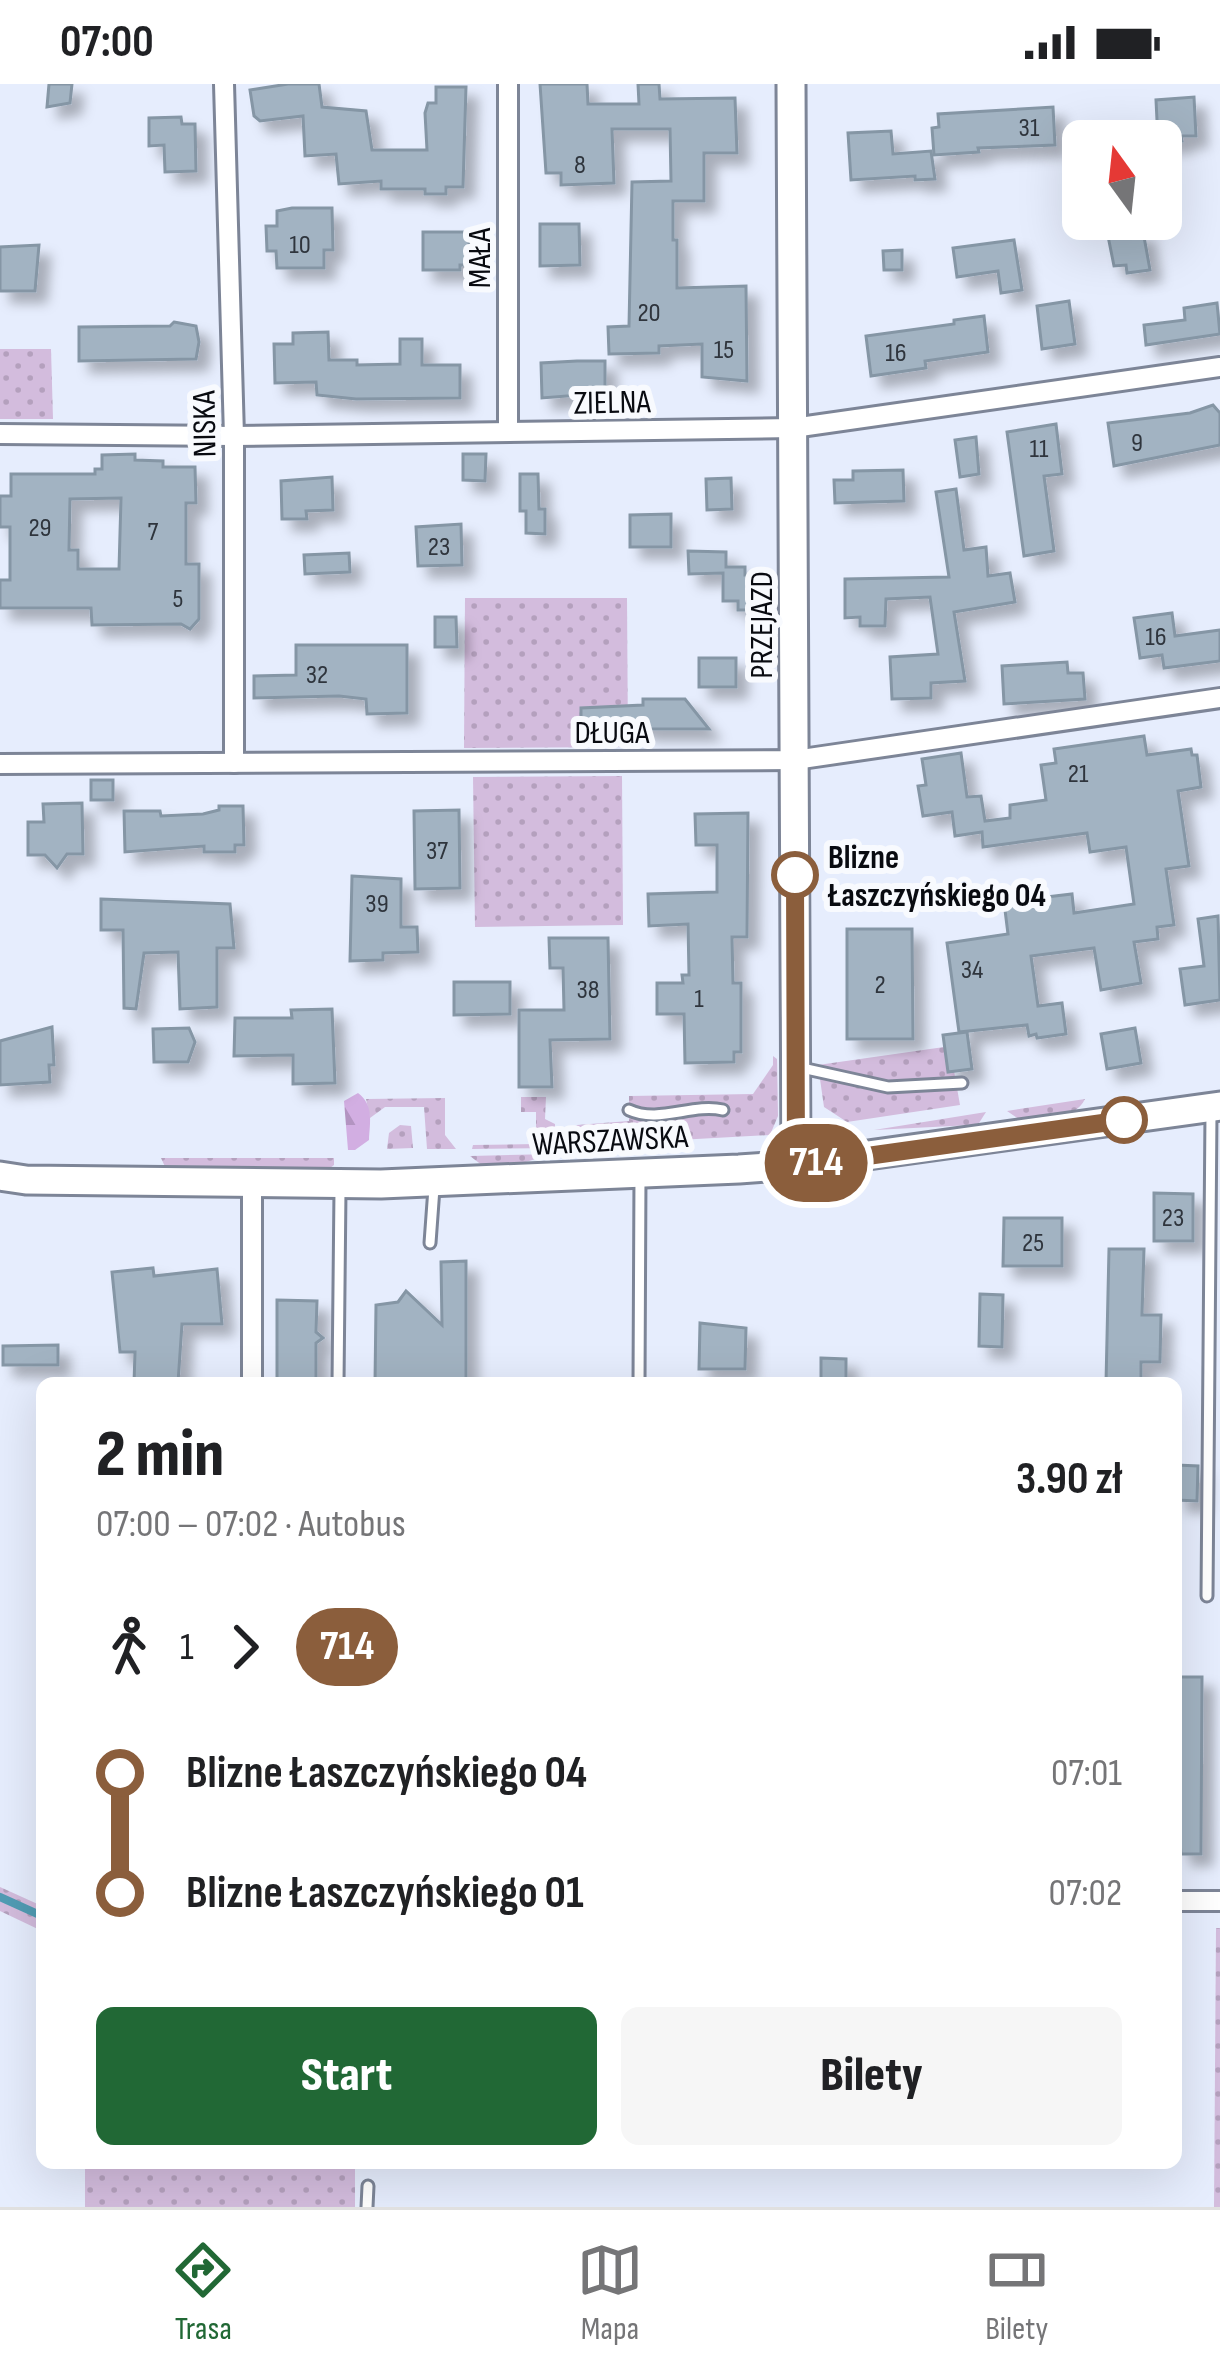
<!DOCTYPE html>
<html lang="pl">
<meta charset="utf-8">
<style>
body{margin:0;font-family:"Sofia Sans Condensed",sans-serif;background:#f6f6f6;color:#202124;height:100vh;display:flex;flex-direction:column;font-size:45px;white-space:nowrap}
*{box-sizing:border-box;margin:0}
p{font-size:39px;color:#757577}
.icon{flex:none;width:66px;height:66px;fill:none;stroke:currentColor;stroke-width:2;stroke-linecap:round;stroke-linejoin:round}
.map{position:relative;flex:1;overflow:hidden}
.panel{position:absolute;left:36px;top:1293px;width:1146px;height:792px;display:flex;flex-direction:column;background:#fff;border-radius:18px;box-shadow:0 12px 48px #0002}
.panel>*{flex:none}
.badge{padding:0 24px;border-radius:39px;font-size:42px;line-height:78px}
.needle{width:78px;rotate:345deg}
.tools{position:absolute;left:1062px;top:36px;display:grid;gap:24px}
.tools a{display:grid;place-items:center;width:120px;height:120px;border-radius:18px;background:#fff;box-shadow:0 12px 48px #0002;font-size:60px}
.map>.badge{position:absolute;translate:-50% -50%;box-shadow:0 0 0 6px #fff}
.legs{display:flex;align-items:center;gap:18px;height:132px;padding:0 60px;font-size:39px}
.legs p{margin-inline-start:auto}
.summary{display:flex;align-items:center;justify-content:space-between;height:204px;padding:0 60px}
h1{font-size:66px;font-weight:800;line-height:90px}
.action{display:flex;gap:24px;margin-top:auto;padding:24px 60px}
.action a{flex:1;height:138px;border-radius:18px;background:#216835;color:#fff;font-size:48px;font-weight:800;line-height:138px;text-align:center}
.action a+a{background:#f6f6f6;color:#202124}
ul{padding:0 60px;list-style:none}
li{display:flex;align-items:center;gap:42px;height:120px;font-size:45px}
li i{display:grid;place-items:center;width:18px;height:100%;margin:0 15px;background:currentColor}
li i::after{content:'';width:30px;height:30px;margin:-15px;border:9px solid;border-radius:50%;background:#fff}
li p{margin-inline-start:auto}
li:first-child i{background:linear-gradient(#0000 50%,currentColor 0)}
li:last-child i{background:linear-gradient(currentColor 50%,#0000 0)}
.status{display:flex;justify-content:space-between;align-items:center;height:84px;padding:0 60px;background:#fff;direction:ltr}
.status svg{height:33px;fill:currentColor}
.tab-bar{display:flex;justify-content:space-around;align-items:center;height:168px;border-top:3px solid #e0e0e0;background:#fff;font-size:33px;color:#757577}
.tab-bar a{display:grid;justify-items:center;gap:6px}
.tab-bar .active{color:#216835}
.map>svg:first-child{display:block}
</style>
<div class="status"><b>07:00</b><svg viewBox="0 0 49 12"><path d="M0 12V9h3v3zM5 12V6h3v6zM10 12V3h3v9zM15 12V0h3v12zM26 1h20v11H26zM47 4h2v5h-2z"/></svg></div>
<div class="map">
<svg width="1220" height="2123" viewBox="0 0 1220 2123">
<defs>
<pattern id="grass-dots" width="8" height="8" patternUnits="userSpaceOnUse" patternTransform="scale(3)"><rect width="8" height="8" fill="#d3bcdd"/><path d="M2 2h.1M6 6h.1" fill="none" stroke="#b4a0bd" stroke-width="1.8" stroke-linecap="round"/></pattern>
<pattern id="forest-firs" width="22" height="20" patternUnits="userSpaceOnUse" patternTransform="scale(3)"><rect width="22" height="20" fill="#d2aee2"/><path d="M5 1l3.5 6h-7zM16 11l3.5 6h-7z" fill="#b394c1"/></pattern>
<filter id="shadow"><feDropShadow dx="11" dy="11" stdDeviation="6" flood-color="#0004"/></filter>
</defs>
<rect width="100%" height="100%" fill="#e6edfd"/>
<g fill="url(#grass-dots)">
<path d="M0,265H51L53,335H0Z"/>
<path d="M465,514H627L628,663L464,664Z"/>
<path d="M622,692L623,841L475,843L473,693Z"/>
<path d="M944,963L948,988L954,987L960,1021L847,1038L824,1023L818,981Z"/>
<path d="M773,972L777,975L778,1032L770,1051L570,1062V1050L577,1041L629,1037V1012L753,1010L773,981Z"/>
<path d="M521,1013H546L545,1035L555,1040V1064L472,1065L473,1061L536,1060V1028H521Z"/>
<path d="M445,1014V1051L456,1065H427L424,1023H385L370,1034L366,1015Z"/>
<path d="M1085,1015C1075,1037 1042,1033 1020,1036L1007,1027Z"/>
<path d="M986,1028L979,1039L972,1041L874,1046Z"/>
<path d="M400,1041L411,1042L413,1064L387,1065L389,1049Z"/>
<path d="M553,1070L515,1081L483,1082L470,1072Z"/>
<path d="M161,1074H334V1081L330,1084L167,1087Z"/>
<path d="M0,1803L42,1822V1847L0,1827Z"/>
<path d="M1216,1844H1220V2123H1214Z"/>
<rect x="85" y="2079" width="270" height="44"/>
</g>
<path fill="url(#forest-firs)" d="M358,1009C374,1021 370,1038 369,1056L355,1066H348L344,1017Z"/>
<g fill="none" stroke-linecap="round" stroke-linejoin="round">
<path stroke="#519cb4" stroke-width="8" d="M0,1813L42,1832"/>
</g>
<g fill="#a2b3c2" stroke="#8596a5" stroke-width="3" fill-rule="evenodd" filter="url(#shadow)">
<path d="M49,0H72L70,19L47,23Z"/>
<path d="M288,0H319L322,23L366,27L372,66H427L425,29L428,19H436V3H466L463,103H446V110H425V105H381V97L339,100L336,70L305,72L303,32L260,37L254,32L250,6Z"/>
<path d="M540,0H587L588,20H639L638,0H659L660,15L735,14L737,69H704V117H673V156H677V204L746,202L747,297L702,293V260L659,262V269L609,270L608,243L629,242L632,98L671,97L670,45H612L614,99L561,101V89H546Z"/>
<path d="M1194,13L1196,52H1181L1182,57H1158L1156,16Z"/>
<path d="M1053,23L1055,61L978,64L979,68L934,71L932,44L939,43L938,30Z"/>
<path d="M181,33L182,40H195L196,87L165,88L164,61L149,62V34Z"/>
<path d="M891,47L893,70L931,67L935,95L915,96V92L851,96L848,49Z"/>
<path d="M292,124H332L333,166H324V184H277L276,167H267L266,142H277V127Z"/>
<path d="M540,140H579L580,181L540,182Z"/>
<path d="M1143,147L1150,186L1127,189L1126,181L1114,182L1108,152Z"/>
<path d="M423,148H469V181H460V186H423Z"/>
<path d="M1014,156L1022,206L1001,209L998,187L957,193L953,164Z"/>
<path d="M39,161L35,207H0V163Z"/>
<path d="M902,166V186H884L883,167Z"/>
<path d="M1069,217L1075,260L1042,265L1037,222Z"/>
<path d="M1217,219L1220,250L1146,261L1144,241L1185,236L1184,224Z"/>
<path d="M984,232L988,268L925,277L926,284L871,292L866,252L954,240V236Z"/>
<path d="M174,238L196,242L199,258L196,275L79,277V243L170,242Z"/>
<path d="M328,248L329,276H357V281L400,280V255H422V281H460V314L356,315L317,311L316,298L275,299L274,260H293V249Z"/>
<path d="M577,277H605V309L542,314L541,279Z"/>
<path d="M1213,321L1220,329V361L1114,382L1108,339L1190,329Z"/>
<path d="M1056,340L1062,390L1044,392L1054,467L1024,472L1007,348Z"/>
<path d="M976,353L979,390L960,393L955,356Z"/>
<path d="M135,370V376L163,377V383H195L196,419H186V480H199V535L190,545L181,540L92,541L91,524H0V496H10V443H0V412H11V390H95V385H102V371ZM121,414L119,485H78V466H69L70,415Z"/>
<path d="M463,370H486L485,397L463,396Z"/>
<path d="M903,386L904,417L835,419L834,396H853V387Z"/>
<path d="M520,390H538L539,425H545V450L526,449V427H520Z"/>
<path d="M332,393L333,426L306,427L307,435H282L281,397Z"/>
<path d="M731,394L732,425L707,426L706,395Z"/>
<path d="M956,405L964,466L986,463L988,492L1010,489L1015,518L954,528L965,597L931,599V614L892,615L890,573L938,570L930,513L886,515L885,542H860V533L845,534V495L949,493L936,408Z"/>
<path d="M671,430V463H630V431Z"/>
<path d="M461,440L462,481L418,482L416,443Z"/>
<path d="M688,467L726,468V483H745V491H756V526H738V517H723V489L689,490Z"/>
<path d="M349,469L350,488L305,490L304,471Z"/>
<path d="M1172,529L1175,552L1220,546V577L1164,584L1162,571L1140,574L1134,534Z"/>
<path d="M435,533H456L457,563H435Z"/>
<path d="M296,561H407V629L367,630L366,615L339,612L254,614V592L296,591Z"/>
<rect x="699" y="574" width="37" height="29"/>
<path d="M1067,578L1068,589H1083L1085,615L1004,620L1002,582Z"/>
<path d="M643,615H685L709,645H643V641L581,640V624L643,621Z"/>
<path d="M1144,652L1147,671L1191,665L1192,671H1197L1201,703L1178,707L1189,782L1166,785L1174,841L1157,843L1158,855L1134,858L1141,899L1101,906L1094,864L1031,872L1038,922L1062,919L1066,950L1037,954L1036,950L1029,952L1027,941L959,948L947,859L1008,850L1004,818L1072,810L1074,829L1134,820L1126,763L1090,768L1087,749L983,763L982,748L955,752L952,728L923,732L918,702L926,701L922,675L961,669L967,713L981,712L985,737L1010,734V721L1046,716L1041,681L1056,679L1054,665Z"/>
<rect x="91" y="696" width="22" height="20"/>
<path d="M82,719L83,770H67L57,784L45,771H28V738H44L43,720Z"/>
<path d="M219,722H243L244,761H235V768H204V762L125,768L124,727H160L161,732L203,730L219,726Z"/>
<path d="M459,726L460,804L415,805L414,727Z"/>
<path d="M748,729L747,853H732L733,899H741V968H734V978L685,979L684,930H657V899H683L682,891H689L688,840L649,842L648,810L717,808V761H696L695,730Z"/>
<path d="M352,792L401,795V843H417L418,868L383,869V876L350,877Z"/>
<path d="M101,815L230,820L234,864H217V923L180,925L178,868L144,869L136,925L124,924L123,846H101Z"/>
<path d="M1218,832L1220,916L1185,921L1180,885L1204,882L1198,835Z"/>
<path d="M847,845H912L913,955H847Z"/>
<path d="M549,854H608L610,955L550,956L552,1003H519V926H564L563,884H550Z"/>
<path d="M454,898H510V930L454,931Z"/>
<path d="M332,925L335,999L293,1000V971L234,972L235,934H292L291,926Z"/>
<path d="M52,943L54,981H49L50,998L0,1001V957Z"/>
<path d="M189,944L195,958L188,978H154L153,945Z"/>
<path d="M1135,944L1141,979L1107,985L1101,950Z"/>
<path d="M967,948L972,985L948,988L943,951Z"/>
<path d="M1154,1109L1193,1110V1157H1154Z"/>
<path d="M1004,1134H1062V1182H1003Z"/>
<path d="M1109,1165H1144L1142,1231H1161L1160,1278H1141V1299H1106Z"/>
<path d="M466,1177V1299H375L376,1221L398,1218L406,1207L442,1241L441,1178Z"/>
<path d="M153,1184L154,1192L217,1185L222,1240H182L178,1299H134L135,1268H120L112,1188Z"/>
<path d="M980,1210L1003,1211L1002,1263L979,1262Z"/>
<path d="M277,1216L317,1217L316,1248L323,1254L316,1259V1299L277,1298Z"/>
<path d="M700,1239L746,1244L745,1285H699Z"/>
<path d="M58,1261V1281H3V1262Z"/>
<path d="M821,1274L846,1275V1299H821Z"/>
<path d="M1176,1381L1198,1382L1197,1417L1176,1416Z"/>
<path d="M1176,1593H1202L1201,1770H1181L1180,1757H1176Z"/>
</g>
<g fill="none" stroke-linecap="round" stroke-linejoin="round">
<defs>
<g id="lane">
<path d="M802,984L888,1003L962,999"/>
<path d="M629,1026C659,1040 692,1019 723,1026"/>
<path d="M430,1159L434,1104"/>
<path d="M338,1299L340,1106"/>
<path d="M639,1299L640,1091"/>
<path d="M1207,1512L1211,1029"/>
<path d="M367,2123L368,2102"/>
</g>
<g id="street">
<path d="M224,0L234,352V679"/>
<path d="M508,0V348"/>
<path d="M0,350L234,352L793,344L1220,283"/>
<path d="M0,680L795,676L1220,614"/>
<path d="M252,1100V1299"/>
<path d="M1176,1817H1220"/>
</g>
<g id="secondary">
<path d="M791,0L796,1081"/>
<path d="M0,1092L26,1096L381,1100L739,1085L796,1081L1220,1022"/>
</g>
</defs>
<use href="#lane" stroke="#7d8597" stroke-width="15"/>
<use href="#street" stroke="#7d8597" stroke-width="24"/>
<use href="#secondary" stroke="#7d8597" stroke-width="33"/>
<use href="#lane" stroke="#fff" stroke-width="9"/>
<use href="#street" stroke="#fff" stroke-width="18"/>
<use href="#secondary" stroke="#fff" stroke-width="27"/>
</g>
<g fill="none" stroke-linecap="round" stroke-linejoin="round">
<defs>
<path id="line-1" d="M795,791L796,1082L1124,1036"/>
</defs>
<use href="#line-1" stroke="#fff" stroke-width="27"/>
<use href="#line-1" stroke="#8b5e3c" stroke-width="18"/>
</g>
<g fill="#fff" stroke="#8b5e3c" stroke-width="6">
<circle cx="795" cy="791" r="21"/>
<circle cx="1124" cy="1036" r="21"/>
</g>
<g text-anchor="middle" stroke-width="12" stroke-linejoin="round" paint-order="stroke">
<g font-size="27" fill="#2f353d">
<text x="1029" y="52">31</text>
<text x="580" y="89">8</text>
<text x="300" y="169">10</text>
<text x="649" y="237">20</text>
<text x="724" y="274">15</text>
<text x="896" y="277">16</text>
<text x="1137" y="367">9</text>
<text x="1039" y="373">11</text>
<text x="40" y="452">29</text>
<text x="153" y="456">7</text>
<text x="439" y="471">23</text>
<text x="178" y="523">5</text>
<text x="1156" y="561">16</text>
<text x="317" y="599">32</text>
<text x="1078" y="698">21</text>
<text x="437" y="775">37</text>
<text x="377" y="828">39</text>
<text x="972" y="894">34</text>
<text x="880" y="909">2</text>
<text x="588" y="914">38</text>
<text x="699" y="923">1</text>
<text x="1173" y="1142">23</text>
<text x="1033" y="1167">25</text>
</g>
<g font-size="33" fill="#090b11" stroke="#f8fafe">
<text transform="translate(478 174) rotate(-90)" y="12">MAŁA</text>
<text transform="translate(612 317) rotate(-1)" y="12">ZIELNA</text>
<text transform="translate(203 340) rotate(-91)" y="12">NISKA</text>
<text transform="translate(760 541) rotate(-90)" y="12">PRZEJAZD</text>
<text x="612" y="659">DŁUGA</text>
<text transform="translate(610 1055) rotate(-3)" y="12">WARSZAWSKA</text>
</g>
<g font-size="33" font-weight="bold" fill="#090b11" stroke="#f8fafe" text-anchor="start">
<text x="828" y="784">Blizne<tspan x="828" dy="38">Łaszczyńskiego 04</tspan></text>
</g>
</g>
</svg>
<div class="tools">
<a><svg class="needle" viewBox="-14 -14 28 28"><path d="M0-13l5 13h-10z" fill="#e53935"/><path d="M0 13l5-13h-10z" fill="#757577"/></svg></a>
</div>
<b class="badge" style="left:816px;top:1079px;background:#8b5e3c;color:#fff">714</b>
<section class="panel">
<div class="summary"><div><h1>2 min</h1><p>07:00 – 07:02 · Autobus</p></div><b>3.90 zł</b></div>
<div class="legs"><svg class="icon" aria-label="walk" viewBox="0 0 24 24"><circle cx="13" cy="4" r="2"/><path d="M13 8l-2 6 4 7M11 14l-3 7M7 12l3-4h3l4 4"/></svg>1<svg class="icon" aria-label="forward" viewBox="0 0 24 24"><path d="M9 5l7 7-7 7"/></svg><b class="badge" style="background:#8b5e3c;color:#fff">714</b></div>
<ul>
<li><i style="color:#8b5e3c"></i><b>Blizne Łaszczyńskiego 04</b><p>07:01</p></li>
<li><i style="color:#8b5e3c"></i><b>Blizne Łaszczyńskiego 01</b><p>07:02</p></li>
</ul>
<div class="action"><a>Start</a><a>Bilety</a></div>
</section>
</div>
<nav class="tab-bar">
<a class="active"><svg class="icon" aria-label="directions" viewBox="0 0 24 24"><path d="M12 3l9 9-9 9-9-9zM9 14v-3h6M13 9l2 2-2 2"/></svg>Trasa</a>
<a><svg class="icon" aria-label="map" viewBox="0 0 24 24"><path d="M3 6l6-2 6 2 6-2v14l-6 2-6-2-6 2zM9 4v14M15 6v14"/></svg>Mapa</a>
<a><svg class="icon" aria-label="tickets" viewBox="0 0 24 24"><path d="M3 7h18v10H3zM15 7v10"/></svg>Bilety</a>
</nav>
